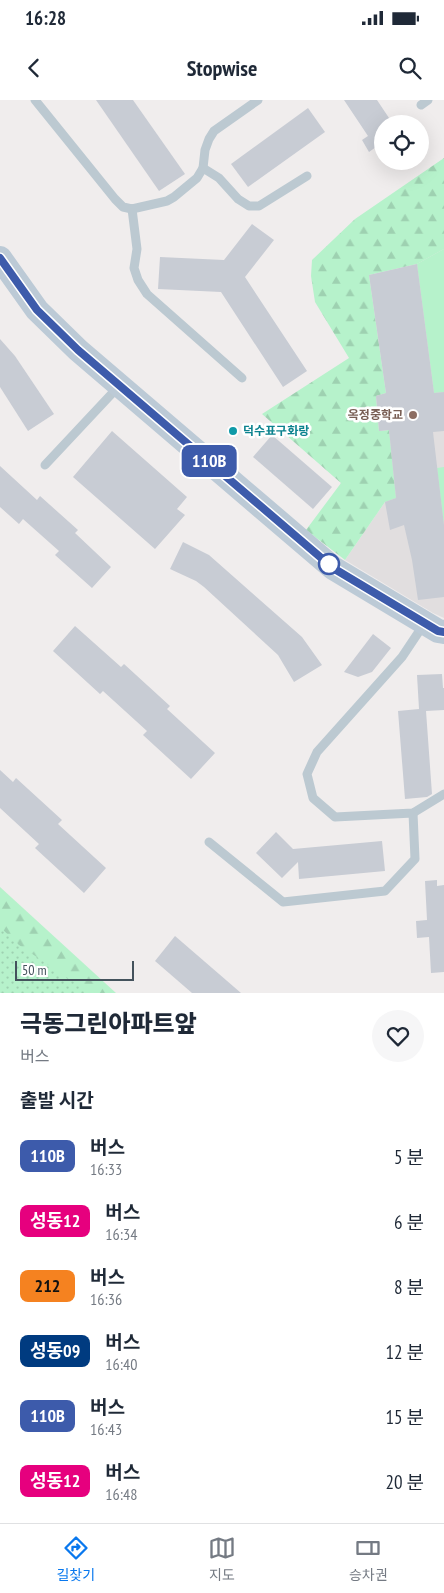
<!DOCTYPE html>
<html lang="ko">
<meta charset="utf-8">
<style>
body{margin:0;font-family:"PT Sans Narrow","Noto Sans KR",sans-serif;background:#f6f6f7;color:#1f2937;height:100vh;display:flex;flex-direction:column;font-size:19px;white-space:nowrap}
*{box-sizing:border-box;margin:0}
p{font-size:16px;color:#747a83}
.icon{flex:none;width:28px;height:28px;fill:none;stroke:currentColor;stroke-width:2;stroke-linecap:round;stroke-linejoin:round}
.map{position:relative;height:893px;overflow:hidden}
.panel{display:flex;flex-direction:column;background:#fff;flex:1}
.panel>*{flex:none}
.badge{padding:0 10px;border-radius:8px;font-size:18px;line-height:32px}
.tools{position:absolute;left:374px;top:15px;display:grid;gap:10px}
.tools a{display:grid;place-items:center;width:55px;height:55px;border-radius:50%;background:#fff;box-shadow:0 5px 20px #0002;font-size:25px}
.scale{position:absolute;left:15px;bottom:12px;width:119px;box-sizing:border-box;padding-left:5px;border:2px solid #44525c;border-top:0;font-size:14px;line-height:18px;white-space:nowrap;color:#44525c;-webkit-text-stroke:4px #fff;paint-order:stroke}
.map>.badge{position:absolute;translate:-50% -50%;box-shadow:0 0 0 2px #fff}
h2{padding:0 20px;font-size:19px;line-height:45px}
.round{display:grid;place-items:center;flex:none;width:52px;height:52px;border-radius:26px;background:#f6f6f7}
.overview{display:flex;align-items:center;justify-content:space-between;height:85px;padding:0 20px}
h1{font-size:24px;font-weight:800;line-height:38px}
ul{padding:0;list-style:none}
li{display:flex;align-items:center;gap:15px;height:65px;padding:0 20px}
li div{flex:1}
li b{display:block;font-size:19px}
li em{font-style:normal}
li .badge{min-width:55px;font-weight:700;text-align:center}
.status{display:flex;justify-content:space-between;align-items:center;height:35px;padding:0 25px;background:#fff;direction:ltr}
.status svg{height:14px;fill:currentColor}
header{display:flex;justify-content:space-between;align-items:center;height:65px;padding:0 20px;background:#fff;font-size:22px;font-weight:800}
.tab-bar{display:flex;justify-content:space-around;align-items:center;height:70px;border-top:1px solid #e0e1e3;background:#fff;font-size:14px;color:#747a83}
.tab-bar a{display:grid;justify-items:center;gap:2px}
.tab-bar .selected{color:#0978ee}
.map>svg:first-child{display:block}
</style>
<div class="status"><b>16:28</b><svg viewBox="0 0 49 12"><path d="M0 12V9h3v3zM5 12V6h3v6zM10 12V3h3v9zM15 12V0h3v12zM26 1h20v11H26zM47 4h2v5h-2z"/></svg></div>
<header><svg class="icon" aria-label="back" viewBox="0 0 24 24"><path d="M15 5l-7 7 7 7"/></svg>Stopwise<svg class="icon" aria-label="search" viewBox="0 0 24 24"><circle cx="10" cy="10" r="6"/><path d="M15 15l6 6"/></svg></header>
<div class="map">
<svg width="444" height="893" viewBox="0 0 444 893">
<defs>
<pattern id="forest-firs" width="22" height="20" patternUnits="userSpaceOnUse" patternTransform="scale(1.25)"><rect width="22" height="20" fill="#b6f2cb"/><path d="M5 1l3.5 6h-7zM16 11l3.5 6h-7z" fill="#9ed1b1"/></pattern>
<pattern id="park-dots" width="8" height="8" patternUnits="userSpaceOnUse" patternTransform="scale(1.25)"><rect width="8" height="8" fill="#b6f2cb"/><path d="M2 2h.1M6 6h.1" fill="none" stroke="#9ed1b1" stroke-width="1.8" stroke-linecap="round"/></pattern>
</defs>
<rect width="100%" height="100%" fill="#f0eded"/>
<path fill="#e1dedf" d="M444,149V518L433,513L345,460L385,402L389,330L379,331L376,296L386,293L369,175L417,164Z"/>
<g fill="url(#forest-firs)">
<path d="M444,58V149L417,164L369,175L386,293L376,296L379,331L389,330L396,398L385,402L345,460L306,430L341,383L262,314L349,258L315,202L311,176L312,160L355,119Z"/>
<path d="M0,787L116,893H0Z"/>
</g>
<path fill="url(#park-dots)" d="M0,827L19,845L90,893H0Z"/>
<g fill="#b6f2cb">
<path d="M444,149V292L434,293L417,164Z"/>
<path d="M444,367V425L437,368Z"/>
</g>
<g fill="#c8ccd4">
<path d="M96,0H133L185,74L159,91Z"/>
<path d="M344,0H377L393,24H382V57L376,47L369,52L362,40L368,36Z"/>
<path d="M308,8L325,32L248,87L231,64Z"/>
<path d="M252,124L274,140L245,177L307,271L283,287L221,192L158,189L160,157L224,160Z"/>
<path d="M417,164L434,293L444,292V331L433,332L444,425V497L418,500L412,460L404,425L390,430L385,402L396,398L389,330L379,331L376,296L386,293L369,175Z"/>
<path d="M0,239L15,256L54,314L28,331L0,287Z"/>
<path d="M112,331L187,397L177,409L185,415L155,449L73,377Z"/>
<path d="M272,335L332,387L313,409L253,357Z"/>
<path d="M0,366L37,400L40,396L78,430L75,433L111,467L92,488L55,455L59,451L23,419L19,424L0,407Z"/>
<path d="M183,442L209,455L302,537L322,565L294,582L278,555L204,487L196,481L170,469Z"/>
<path d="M75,526L121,567L124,564L170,606L167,609L215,653L191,679L143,635L147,631L103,591L100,594L53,551Z"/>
<path d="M373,534L391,548L372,572L358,577L344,572Z"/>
<path d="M442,574L443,588H444V610L426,611L432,694L427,697L405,699L398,611L419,609L417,575Z"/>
<path d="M0,670L13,682L16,678L62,720L58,724L106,768L84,793L35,748L39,744L0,708Z"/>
<path d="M276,732L293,749L382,741L385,771L299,779L298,762L282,778L256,753Z"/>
<path d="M437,780V786L444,785V872L431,873L429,837L417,838L416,821L427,820L425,781Z"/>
<path d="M175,836L241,893H192L155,861Z"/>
</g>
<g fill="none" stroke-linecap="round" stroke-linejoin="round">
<g stroke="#bcc9d1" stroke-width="9">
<path d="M35,0L115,99L123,107L132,109L167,101L174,97L197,78L203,68L205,50L209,39L214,31L258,0"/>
<path d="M421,5L428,0"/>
<path d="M203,68L219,78L238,99L249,106H259L307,76"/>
<path d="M132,109L137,149L134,168L138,180L147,194L242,278"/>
<path d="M45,365L119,286"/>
<path d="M424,524L402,557L317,652L307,674L313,698L335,717L413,713L444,694"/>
<path d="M209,742L283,802L385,791L415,759L413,713"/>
</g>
<path stroke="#bccad6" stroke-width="24" d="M0,158L37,210L78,250L333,468L438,531L444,532"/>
</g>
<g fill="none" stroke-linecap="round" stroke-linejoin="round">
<defs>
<path id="line" d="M0,158L37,210L78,250L333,468L438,531L444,532"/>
</defs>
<use href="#line" stroke="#fff" stroke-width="11"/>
<use href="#line" stroke="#3d5bab" stroke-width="8"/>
</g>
<circle fill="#8d6e63" stroke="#fff" stroke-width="2" cx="413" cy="315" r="5"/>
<circle fill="#0f9aa8" stroke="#fff" stroke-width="2" cx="233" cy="331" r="5"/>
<circle fill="#fff" stroke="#3d5bab" stroke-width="2.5" cx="329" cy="464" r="10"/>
<g text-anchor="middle" stroke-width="5" stroke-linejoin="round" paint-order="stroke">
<g font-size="12" font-weight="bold" fill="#785e54" stroke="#fff" text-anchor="end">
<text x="403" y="319">옥정중학교</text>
</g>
<g font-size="12" font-weight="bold" fill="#0d838f" stroke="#fff" text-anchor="start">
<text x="243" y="335">덕수표구화랑</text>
</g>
</g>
</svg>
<div class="tools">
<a><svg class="icon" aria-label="locate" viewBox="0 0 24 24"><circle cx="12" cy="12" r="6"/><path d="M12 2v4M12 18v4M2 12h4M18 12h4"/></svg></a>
</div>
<div class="scale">50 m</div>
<b class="badge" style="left:209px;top:361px;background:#3d5bab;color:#fff">110B</b>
</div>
<section class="panel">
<div class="overview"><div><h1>극동그린아파트앞</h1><p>버스</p></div><a class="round"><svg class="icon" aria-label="heart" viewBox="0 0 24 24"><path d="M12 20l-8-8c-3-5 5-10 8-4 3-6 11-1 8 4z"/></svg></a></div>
<h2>출발 시간</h2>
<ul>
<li><span class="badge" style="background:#3d5bab;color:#fff">110B</span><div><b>버스</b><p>16:33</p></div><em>5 분</em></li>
<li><span class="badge" style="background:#e6007e;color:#fff">성동12</span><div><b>버스</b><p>16:34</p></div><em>6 분</em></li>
<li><span class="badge" style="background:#f58220;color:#111">212</span><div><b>버스</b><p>16:36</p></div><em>8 분</em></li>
<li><span class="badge" style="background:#003b80;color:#fff">성동09</span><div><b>버스</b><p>16:40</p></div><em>12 분</em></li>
<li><span class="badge" style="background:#3d5bab;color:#fff">110B</span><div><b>버스</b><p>16:43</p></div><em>15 분</em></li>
<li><span class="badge" style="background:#e6007e;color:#fff">성동12</span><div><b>버스</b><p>16:48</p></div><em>20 분</em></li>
</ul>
</section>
<nav class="tab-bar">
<a class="selected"><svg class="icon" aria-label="directions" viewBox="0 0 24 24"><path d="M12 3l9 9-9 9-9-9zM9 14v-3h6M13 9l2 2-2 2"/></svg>길찾기</a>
<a><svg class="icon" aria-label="map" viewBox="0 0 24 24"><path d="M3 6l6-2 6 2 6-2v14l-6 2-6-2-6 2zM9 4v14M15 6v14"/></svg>지도</a>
<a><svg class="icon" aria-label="tickets" viewBox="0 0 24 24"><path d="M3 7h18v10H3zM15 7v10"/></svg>승차권</a>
</nav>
